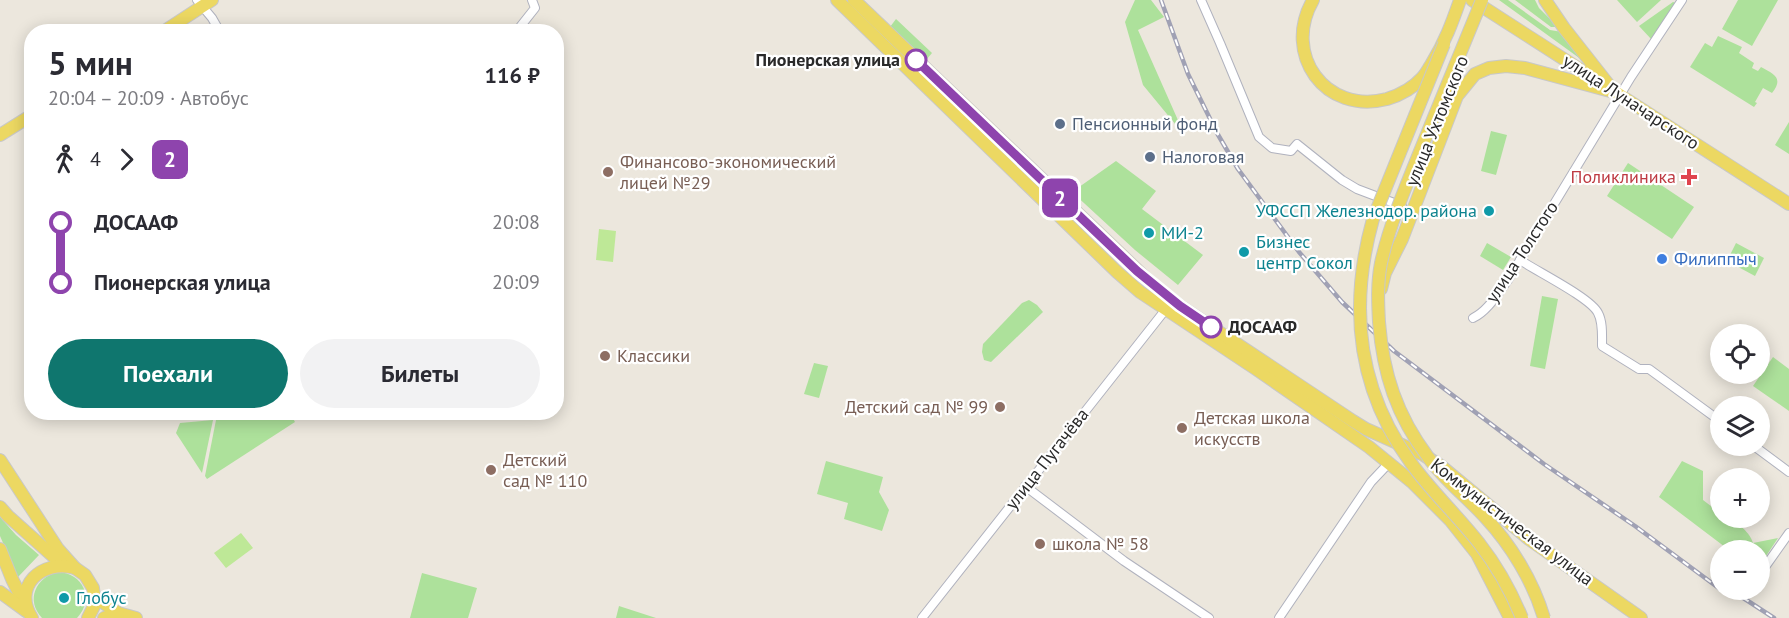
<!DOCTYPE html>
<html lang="ru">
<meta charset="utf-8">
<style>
body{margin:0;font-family:"PT Sans",sans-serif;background:#f2f2f3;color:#2b2b33;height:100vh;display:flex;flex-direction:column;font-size:22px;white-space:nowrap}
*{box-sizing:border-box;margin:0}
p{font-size:20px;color:#7c7c81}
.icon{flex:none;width:33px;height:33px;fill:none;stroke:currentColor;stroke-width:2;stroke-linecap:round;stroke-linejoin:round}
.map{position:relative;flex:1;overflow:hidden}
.side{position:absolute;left:24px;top:24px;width:540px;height:396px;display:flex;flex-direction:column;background:#fff;border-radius:24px;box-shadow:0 3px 15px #0003}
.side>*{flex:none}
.badge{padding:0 12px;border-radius:9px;font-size:21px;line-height:39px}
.controls{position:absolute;left:1710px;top:324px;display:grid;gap:12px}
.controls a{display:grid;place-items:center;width:60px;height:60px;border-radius:50%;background:#fff;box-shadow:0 3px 15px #0003;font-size:30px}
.map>.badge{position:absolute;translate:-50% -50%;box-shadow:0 0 0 3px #fff}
.legs{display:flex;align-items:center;gap:9px;height:66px;padding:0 24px;font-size:20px}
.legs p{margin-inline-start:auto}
.head{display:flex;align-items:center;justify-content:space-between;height:102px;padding:0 24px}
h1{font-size:33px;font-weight:600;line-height:45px}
.button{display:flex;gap:12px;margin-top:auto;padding:12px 24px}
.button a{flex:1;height:69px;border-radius:36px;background:#0f766e;color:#fff;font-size:24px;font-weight:600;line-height:69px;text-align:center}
.button a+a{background:#f2f2f3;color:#2b2b33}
ul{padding:0 24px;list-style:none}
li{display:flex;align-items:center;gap:21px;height:60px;font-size:22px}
li i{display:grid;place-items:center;width:9px;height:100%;margin:0 8px;background:currentColor}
li i::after{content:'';width:15px;height:15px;margin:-8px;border:4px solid;border-radius:50%;background:#fff}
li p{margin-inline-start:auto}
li:first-child i{background:linear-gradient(#0000 50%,currentColor 0)}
li:last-child i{background:linear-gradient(currentColor 50%,#0000 0)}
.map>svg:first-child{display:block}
</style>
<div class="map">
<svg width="1789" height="618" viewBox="0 0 1789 618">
<rect width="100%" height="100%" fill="#ece7dd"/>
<g fill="#ade19b">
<path d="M1135,0H1151L1164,17L1138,30L1185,136L1143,85L1125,22Z"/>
<path d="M1499,0H1508L1550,30L1562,32L1582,60Z"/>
<path d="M1515,0H1535L1539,8L1558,27H1551Z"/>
<path d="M1617,0H1661L1637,22Z"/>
<path d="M1738,0H1778L1752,46L1722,29Z"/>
<path d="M1673,2L1676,3L1652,40L1639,26Z"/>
<path d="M896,19L932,53L926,60L890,27Z"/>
<path d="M1718,36L1742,47L1739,53L1754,63L1752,68L1758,71L1761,67C1774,74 1784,78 1772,93L1763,88L1755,102L1757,103L1754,107L1690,67L1705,43L1712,47Z"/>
<path d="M1789,122V154L1775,145Z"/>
<path d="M1491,131L1507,135L1496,175L1481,171Z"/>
<path d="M1116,161L1156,191L1142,209L1203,255L1178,285L1135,250L1072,192Z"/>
<path d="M1628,163L1694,207L1672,239L1607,196Z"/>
<path d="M1487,243L1511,257L1503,270L1480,256Z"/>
<path d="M1736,243L1764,258L1755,276L1727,261Z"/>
<path d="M1542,296L1558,299L1545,369L1530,366Z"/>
<path d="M1029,300L1037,305L1043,312L991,362L984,360L982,352L983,344L1022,303Z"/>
<path d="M1773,357L1789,369V411L1753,386Z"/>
<path d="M814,363L828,366L819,398L804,394Z"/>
<path d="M291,415L295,422L207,479L205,476L216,420Z"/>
<path d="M213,420L202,473L176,433L180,423Z"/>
<path d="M826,461L883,477L879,492L889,510L882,531L844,519L848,503L817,494Z"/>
<path d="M1682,461L1703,471V500L1720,513V518C1733,518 1750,531 1753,543L1778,538L1760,565V550H1729L1659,497Z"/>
<path d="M0,517L16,535L39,555L18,577L0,536Z"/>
<path d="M58,572C83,573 95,599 77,618H42C25,600 36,577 58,572Z"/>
<path d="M422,573L477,588L468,618H410Z"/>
<path d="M619,606L656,618H616Z"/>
</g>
<g fill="#bee897">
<path d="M599,229L616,231L613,262L596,260Z"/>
<path d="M241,533L253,548L226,568L214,553Z"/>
</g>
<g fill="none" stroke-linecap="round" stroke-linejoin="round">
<defs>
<g id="street">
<path d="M197,0L212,18L220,32"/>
<path d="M1201,0L1220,43L1259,137L1272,148L1291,151L1297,144L1342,180L1357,189L1402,206"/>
<path d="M516,32L535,8L532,0"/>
<path d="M1520,260C1536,271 1591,298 1598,313C1603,322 1602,336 1602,346L1639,369H1649L1720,421"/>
<path d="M1473,318C1488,311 1498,293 1508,280L1631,77L1682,0"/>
<path d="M1754,446L1789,472"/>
<path d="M1025,486L1124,561L1209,618"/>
<path d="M1760,574L1789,533"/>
<path d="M922,618L1166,309"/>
<path d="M1279,618L1371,482L1389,463"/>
</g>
<g id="primary">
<path d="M837,0L1117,272L1140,292L1256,369L1369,447L1412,482L1450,520L1477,554L1510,618"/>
<path d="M854,0L1154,286L1180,306L1353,421L1366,429L1422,454L1441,466L1529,539L1641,618"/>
<path d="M1313,0C1282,54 1325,115 1387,99C1400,95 1413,88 1422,78C1426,74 1429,68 1432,63C1445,42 1452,23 1460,0"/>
<path d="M1472,0L1789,204"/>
<path d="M1545,0L1564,28L1608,84"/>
<path d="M163,32L212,0"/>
<path d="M0,135L32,115"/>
<path d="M1381,289L1385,273L1402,239L1457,96L1475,74L1489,68L1506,66L1525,68L1614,92"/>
<path d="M0,460L58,549L75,568L85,575L93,588L94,596V606L88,618"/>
<path d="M0,507L8,516L63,565"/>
<path d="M0,549L12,579L25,605"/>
<path d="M0,592L26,611"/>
<path d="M94,596L118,613L136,618"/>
<path d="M32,618C12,587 41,559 75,568"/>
<path d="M104,618L118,613"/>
</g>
</defs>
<use href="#street" stroke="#b0b2be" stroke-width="10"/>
<use href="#primary" stroke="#c8c8c8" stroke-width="14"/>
<use href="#street" stroke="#fff" stroke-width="8"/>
<use href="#primary" stroke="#ecd862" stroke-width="12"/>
<defs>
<g id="rail">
<path d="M1161,0L1188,74L1217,133L1238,169L1299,252L1342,302L1394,351L1544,464L1635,526L1720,589"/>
<path d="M1731,590L1774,618"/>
</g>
</defs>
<use href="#rail" stroke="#a0a1b4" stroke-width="4.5"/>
<use href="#rail" stroke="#fff" stroke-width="2" stroke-dasharray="7" stroke-linecap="butt"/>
<defs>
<g id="primary-bridge">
<path d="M1482,0C1463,46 1444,93 1425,139C1409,179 1390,222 1381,263C1377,283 1378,303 1379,322C1383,374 1397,416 1428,457C1444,480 1466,496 1485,517C1511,545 1533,581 1544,618"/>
<path d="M1444,44L1373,219C1349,305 1357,389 1411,463C1431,491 1457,515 1479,543C1497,566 1511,591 1522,618"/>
</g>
</defs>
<use href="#primary-bridge" stroke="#c8c8c8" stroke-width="14" stroke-linecap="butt"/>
<use href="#primary-bridge" stroke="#ecd862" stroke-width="12"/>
</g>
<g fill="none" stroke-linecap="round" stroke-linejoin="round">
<defs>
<path id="line-1" d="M916,60L1137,271L1180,306L1211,327"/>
</defs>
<use href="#line-1" stroke="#fff" stroke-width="14"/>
<use href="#line-1" stroke="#8e44ad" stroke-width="9"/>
</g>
<g fill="#fff" stroke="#8e44ad" stroke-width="3">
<circle cx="916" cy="60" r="10"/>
<circle cx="1211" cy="327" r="10"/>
</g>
<g fill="#5c6f8a" stroke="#fff" stroke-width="2">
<circle cx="1060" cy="124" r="6"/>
<circle cx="1150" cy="157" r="6"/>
</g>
<g fill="#8d6e63" stroke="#fff" stroke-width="2">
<circle cx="608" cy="172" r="6"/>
<circle cx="605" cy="356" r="6"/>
<circle cx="1000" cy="407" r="6"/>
<circle cx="1182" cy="428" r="6"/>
<circle cx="491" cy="470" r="6"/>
<circle cx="1040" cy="544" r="6"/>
</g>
<path fill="#e0444e" stroke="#fff" stroke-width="2" d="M1686 168h6v6h6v6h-6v6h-6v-6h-6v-6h6z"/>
<g fill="#0f9aa8" stroke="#fff" stroke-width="2">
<circle cx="1489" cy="211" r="6"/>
<circle cx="1149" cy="233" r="6"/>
<circle cx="1244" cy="252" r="6"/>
<circle cx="64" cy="598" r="6"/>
</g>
<circle fill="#3f7fe0" stroke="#fff" stroke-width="2" cx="1662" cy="259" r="6"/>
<g text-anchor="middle" stroke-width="4.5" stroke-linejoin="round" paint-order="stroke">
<g font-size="18" font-weight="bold" fill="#2a2a2a" stroke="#fff" text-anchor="end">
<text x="900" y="66">Пионерская улица</text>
<text x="1228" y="333" text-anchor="start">ДОСААФ</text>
</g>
<g font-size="18" fill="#2a2a2a" stroke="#fff">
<text transform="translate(1631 102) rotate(33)" y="6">улица Луначарского</text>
<text transform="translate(1437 121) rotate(-68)" y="6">улица Ухтомского</text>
<text transform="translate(1522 252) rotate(-57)" y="6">улица Толстого</text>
<text transform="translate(1047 459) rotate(-52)" y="6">улица Пугачёва</text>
<text transform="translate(1512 522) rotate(37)" y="6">Коммунистическая улица</text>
</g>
<g font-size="18" fill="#4e5e75" stroke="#fff" text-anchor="start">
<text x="1072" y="130">Пенсионный фонд</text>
<text x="1162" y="163">Налоговая</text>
</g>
<g font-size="18" fill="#785e54" stroke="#fff" text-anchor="start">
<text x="620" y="168">Финансово-экономический<tspan x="620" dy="21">лицей №29</tspan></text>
<text x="617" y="362">Классики</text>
<text x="988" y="413" text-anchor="end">Детский сад № 99</text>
<text x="1194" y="424">Детская школа<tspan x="1194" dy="21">искусств</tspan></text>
<text x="503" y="466">Детский<tspan x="503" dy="21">сад № 110</tspan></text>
<text x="1052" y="550">школа № 58</text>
</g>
<g font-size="18" fill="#be3a42" stroke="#fff" text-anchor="end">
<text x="1676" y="183">Поликлиника</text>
</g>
<g font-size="18" fill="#0d838f" stroke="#fff" text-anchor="start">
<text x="1477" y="217" text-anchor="end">УФССП Железнодор. района</text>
<text x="1161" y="239">МИ-2</text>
<text x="1256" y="248">Бизнес<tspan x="1256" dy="21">центр Сокол</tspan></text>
<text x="76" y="604">Глобус</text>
</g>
<g font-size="18" fill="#366cbe" stroke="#fff" text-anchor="start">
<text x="1674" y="265">Филиппыч</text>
</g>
</g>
</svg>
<div class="controls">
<a><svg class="icon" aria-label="locate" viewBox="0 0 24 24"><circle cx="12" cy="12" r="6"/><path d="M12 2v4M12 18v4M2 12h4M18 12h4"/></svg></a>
<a><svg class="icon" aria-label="layers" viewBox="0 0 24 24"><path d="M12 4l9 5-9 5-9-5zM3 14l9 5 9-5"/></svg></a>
<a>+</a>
<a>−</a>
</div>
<b class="badge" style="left:1060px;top:198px;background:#8e44ad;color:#fff">2</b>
<section class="side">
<div class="head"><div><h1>5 мин</h1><p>20:04 – 20:09 · Автобус</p></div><b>116 ₽</b></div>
<div class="legs"><svg class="icon" aria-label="walk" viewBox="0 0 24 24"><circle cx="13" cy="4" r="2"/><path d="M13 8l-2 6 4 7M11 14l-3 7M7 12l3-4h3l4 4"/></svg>4<svg class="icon" aria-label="forward" viewBox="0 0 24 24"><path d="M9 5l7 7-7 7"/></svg><b class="badge" style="background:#8e44ad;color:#fff">2</b></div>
<ul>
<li><i style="color:#8e44ad"></i><b>ДОСААФ</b><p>20:08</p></li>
<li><i style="color:#8e44ad"></i><b>Пионерская улица</b><p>20:09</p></li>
</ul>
<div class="button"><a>Поехали</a><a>Билеты</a></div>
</section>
</div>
